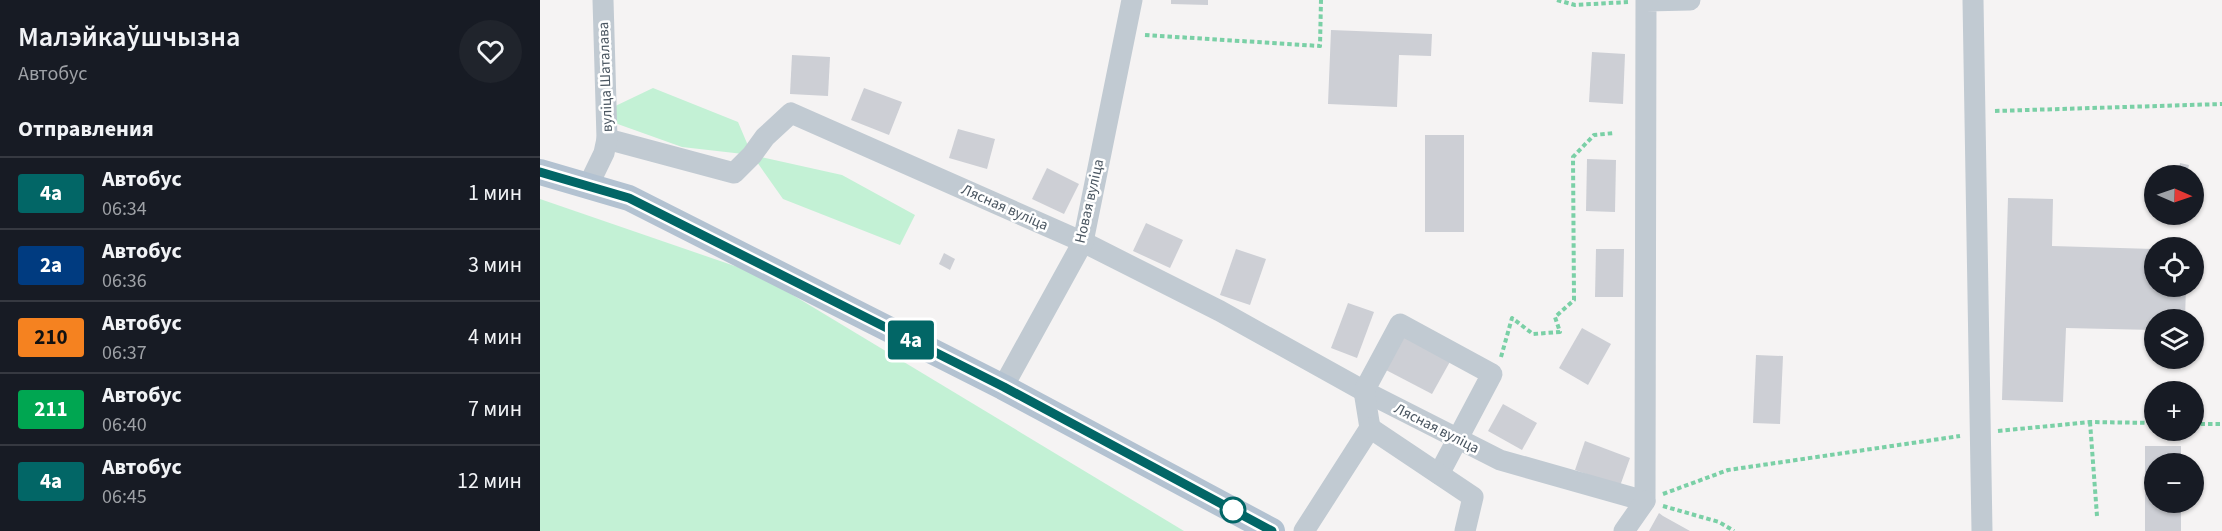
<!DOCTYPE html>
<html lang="ru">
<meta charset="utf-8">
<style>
body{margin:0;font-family:"Source Sans 3",sans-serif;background:#20242c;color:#f1f3f6;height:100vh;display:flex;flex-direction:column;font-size:22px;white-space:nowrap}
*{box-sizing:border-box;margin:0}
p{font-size:20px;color:#9ea1a6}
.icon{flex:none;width:33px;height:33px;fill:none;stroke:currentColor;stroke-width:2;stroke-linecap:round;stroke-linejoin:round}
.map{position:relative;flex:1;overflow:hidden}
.panel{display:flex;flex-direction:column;background:#171b24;width:540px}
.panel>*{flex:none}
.badge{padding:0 12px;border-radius:4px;font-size:21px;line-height:39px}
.needle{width:39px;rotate:92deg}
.fabs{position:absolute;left:1604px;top:165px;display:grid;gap:12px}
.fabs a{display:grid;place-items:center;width:60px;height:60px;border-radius:50%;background:#171b24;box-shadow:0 2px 4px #0004;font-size:30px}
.map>.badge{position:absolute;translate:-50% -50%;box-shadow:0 0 0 3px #fff}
h2{padding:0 18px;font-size:22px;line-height:54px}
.round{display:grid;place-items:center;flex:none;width:63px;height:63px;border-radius:32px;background:#20242c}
.summary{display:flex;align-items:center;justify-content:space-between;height:102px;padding:0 18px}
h1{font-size:28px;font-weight:600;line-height:45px}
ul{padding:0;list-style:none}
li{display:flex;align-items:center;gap:18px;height:72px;padding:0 18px;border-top:2px solid #363941}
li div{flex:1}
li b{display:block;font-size:22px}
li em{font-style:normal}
li .badge{min-width:66px;font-weight:700;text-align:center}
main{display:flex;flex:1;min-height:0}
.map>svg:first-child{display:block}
</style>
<main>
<section class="panel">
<div class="summary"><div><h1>Малэйкаўшчызна</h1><p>Автобус</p></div><a class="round"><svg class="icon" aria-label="heart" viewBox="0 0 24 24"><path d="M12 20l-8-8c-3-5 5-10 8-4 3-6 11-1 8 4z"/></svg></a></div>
<h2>Отправления</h2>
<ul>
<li><span class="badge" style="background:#026666;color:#fff">4а</span><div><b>Автобус</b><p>06:34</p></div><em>1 мин</em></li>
<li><span class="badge" style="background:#003b80;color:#fff">2а</span><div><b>Автобус</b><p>06:36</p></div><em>3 мин</em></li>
<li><span class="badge" style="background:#f58220;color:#111">210</span><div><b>Автобус</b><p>06:37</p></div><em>4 мин</em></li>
<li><span class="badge" style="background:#00a651;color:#fff">211</span><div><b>Автобус</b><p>06:40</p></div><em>7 мин</em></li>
<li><span class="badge" style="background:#026666;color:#fff">4а</span><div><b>Автобус</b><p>06:45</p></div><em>12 мин</em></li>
</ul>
</section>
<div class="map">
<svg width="1682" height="531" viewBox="0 0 1682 531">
<rect width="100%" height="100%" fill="#f5f3f3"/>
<g fill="#c3f1d5">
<path d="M113,88L198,122L212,155L302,175L375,215L360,245L243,199L212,155L142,147L72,122L67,110Z"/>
<path d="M0,199L218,274L644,531H0Z"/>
</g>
<g fill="#cdcfd5">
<path d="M631,0H668V5L631,4Z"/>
<path d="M791,30L892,34L891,56L859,55L857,107L788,104Z"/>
<path d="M1052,52L1085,54L1083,104L1049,102Z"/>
<path d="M252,55L290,57L288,96L250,94Z"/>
<path d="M324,88L362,102L349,135L311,120Z"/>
<path d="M418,129L455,139L447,169L409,158Z"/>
<rect x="885" y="135" width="39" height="97"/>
<path d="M1047,159L1076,160L1075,212L1046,211Z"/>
<path d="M1640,163L1649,165L1647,174L1639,173Z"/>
<path d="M507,168L539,184L524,214L492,199Z"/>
<path d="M1468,198L1513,199L1512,246L1614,249V286H1646L1645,320H1614V330L1526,328L1523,402L1462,400Z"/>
<path d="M606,223L643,240L630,268L593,251Z"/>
<path d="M696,249L726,259L710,305L680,295Z"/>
<path d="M1056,249H1084L1083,297H1055Z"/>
<path d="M404,253L415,259L410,270L399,264Z"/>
<path d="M808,303L834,312L817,358L791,348Z"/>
<path d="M1042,328L1071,344L1048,385L1019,368Z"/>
<path d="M865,333L912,358L892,394L846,370Z"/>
<path d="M1216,355L1243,356L1240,424L1213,423Z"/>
<path d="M963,404L997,423L982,450L948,431Z"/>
<path d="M1045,441L1090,458L1080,486L1035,470Z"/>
<path d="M1605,446H1641V464H1614V502H1641V531H1605Z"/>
<path d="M1119,513L1123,516L1150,531H1109Z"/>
</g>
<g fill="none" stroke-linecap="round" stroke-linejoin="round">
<g stroke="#7ad0a6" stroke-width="4" stroke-dasharray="4.5 3" stroke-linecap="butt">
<path d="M1017,0L1035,5L1088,2"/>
<path d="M605,35L780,46L781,0"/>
<path d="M1455,111L1682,104"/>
<path d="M961,357L972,318L993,334L1020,332L1015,317L1034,300L1033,157L1054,135L1074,133"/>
<path d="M1550,422L1557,516"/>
<path d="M1653,424H1682"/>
<path d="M1458,431L1550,422L1614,423"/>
<path d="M1123,494L1188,470L1420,436"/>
<path d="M1123,506L1179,522L1194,531"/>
</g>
<g stroke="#c1cad2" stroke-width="21">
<path d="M1433,0L1442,531"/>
<path d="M67,139L194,173L212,155L225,137L251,113L543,242L680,311L824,391L960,460L1105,501L1106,1L1150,0"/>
<path d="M48,186L64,153L67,139L63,0"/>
<path d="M463,387L543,242L592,0"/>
<path d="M830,428L824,391L860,324L952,374L899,474"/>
<path d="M764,531L830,428L933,497L925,531"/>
<path d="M1084,531L1105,501"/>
</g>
<path stroke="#b3c2d1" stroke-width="26" d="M0,172L89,198L463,387L732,531"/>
</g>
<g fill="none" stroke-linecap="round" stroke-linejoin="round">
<defs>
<path id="line" d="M0,172L89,198L464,387L732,531"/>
</defs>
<use href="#line" stroke="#fff" stroke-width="14"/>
<use href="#line" stroke="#026666" stroke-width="9"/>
</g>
<circle fill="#fff" stroke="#026666" stroke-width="3" cx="693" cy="510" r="12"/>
<g text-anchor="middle" stroke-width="5" stroke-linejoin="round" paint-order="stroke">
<g font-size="15" fill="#4a5661" stroke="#fff">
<text transform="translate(65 77) rotate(-92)" y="5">вуліца Шаталава</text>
<text transform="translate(549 201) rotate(-77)" y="5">Новая вуліца</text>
<text transform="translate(465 207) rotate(24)" y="5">Лясная вуліца</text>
<text transform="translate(897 428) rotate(27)" y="5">Лясная вуліца</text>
</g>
</g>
</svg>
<div class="fabs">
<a><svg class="needle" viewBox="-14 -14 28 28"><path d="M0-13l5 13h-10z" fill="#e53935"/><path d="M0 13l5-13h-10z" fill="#9ea1a6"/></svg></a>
<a><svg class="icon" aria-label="locate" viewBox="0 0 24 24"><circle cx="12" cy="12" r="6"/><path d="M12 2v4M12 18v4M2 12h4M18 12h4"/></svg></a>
<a><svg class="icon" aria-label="layers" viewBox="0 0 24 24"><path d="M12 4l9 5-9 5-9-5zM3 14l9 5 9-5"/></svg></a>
<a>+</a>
<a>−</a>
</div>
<b class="badge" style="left:371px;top:340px;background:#026666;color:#fff">4а</b>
</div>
</main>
